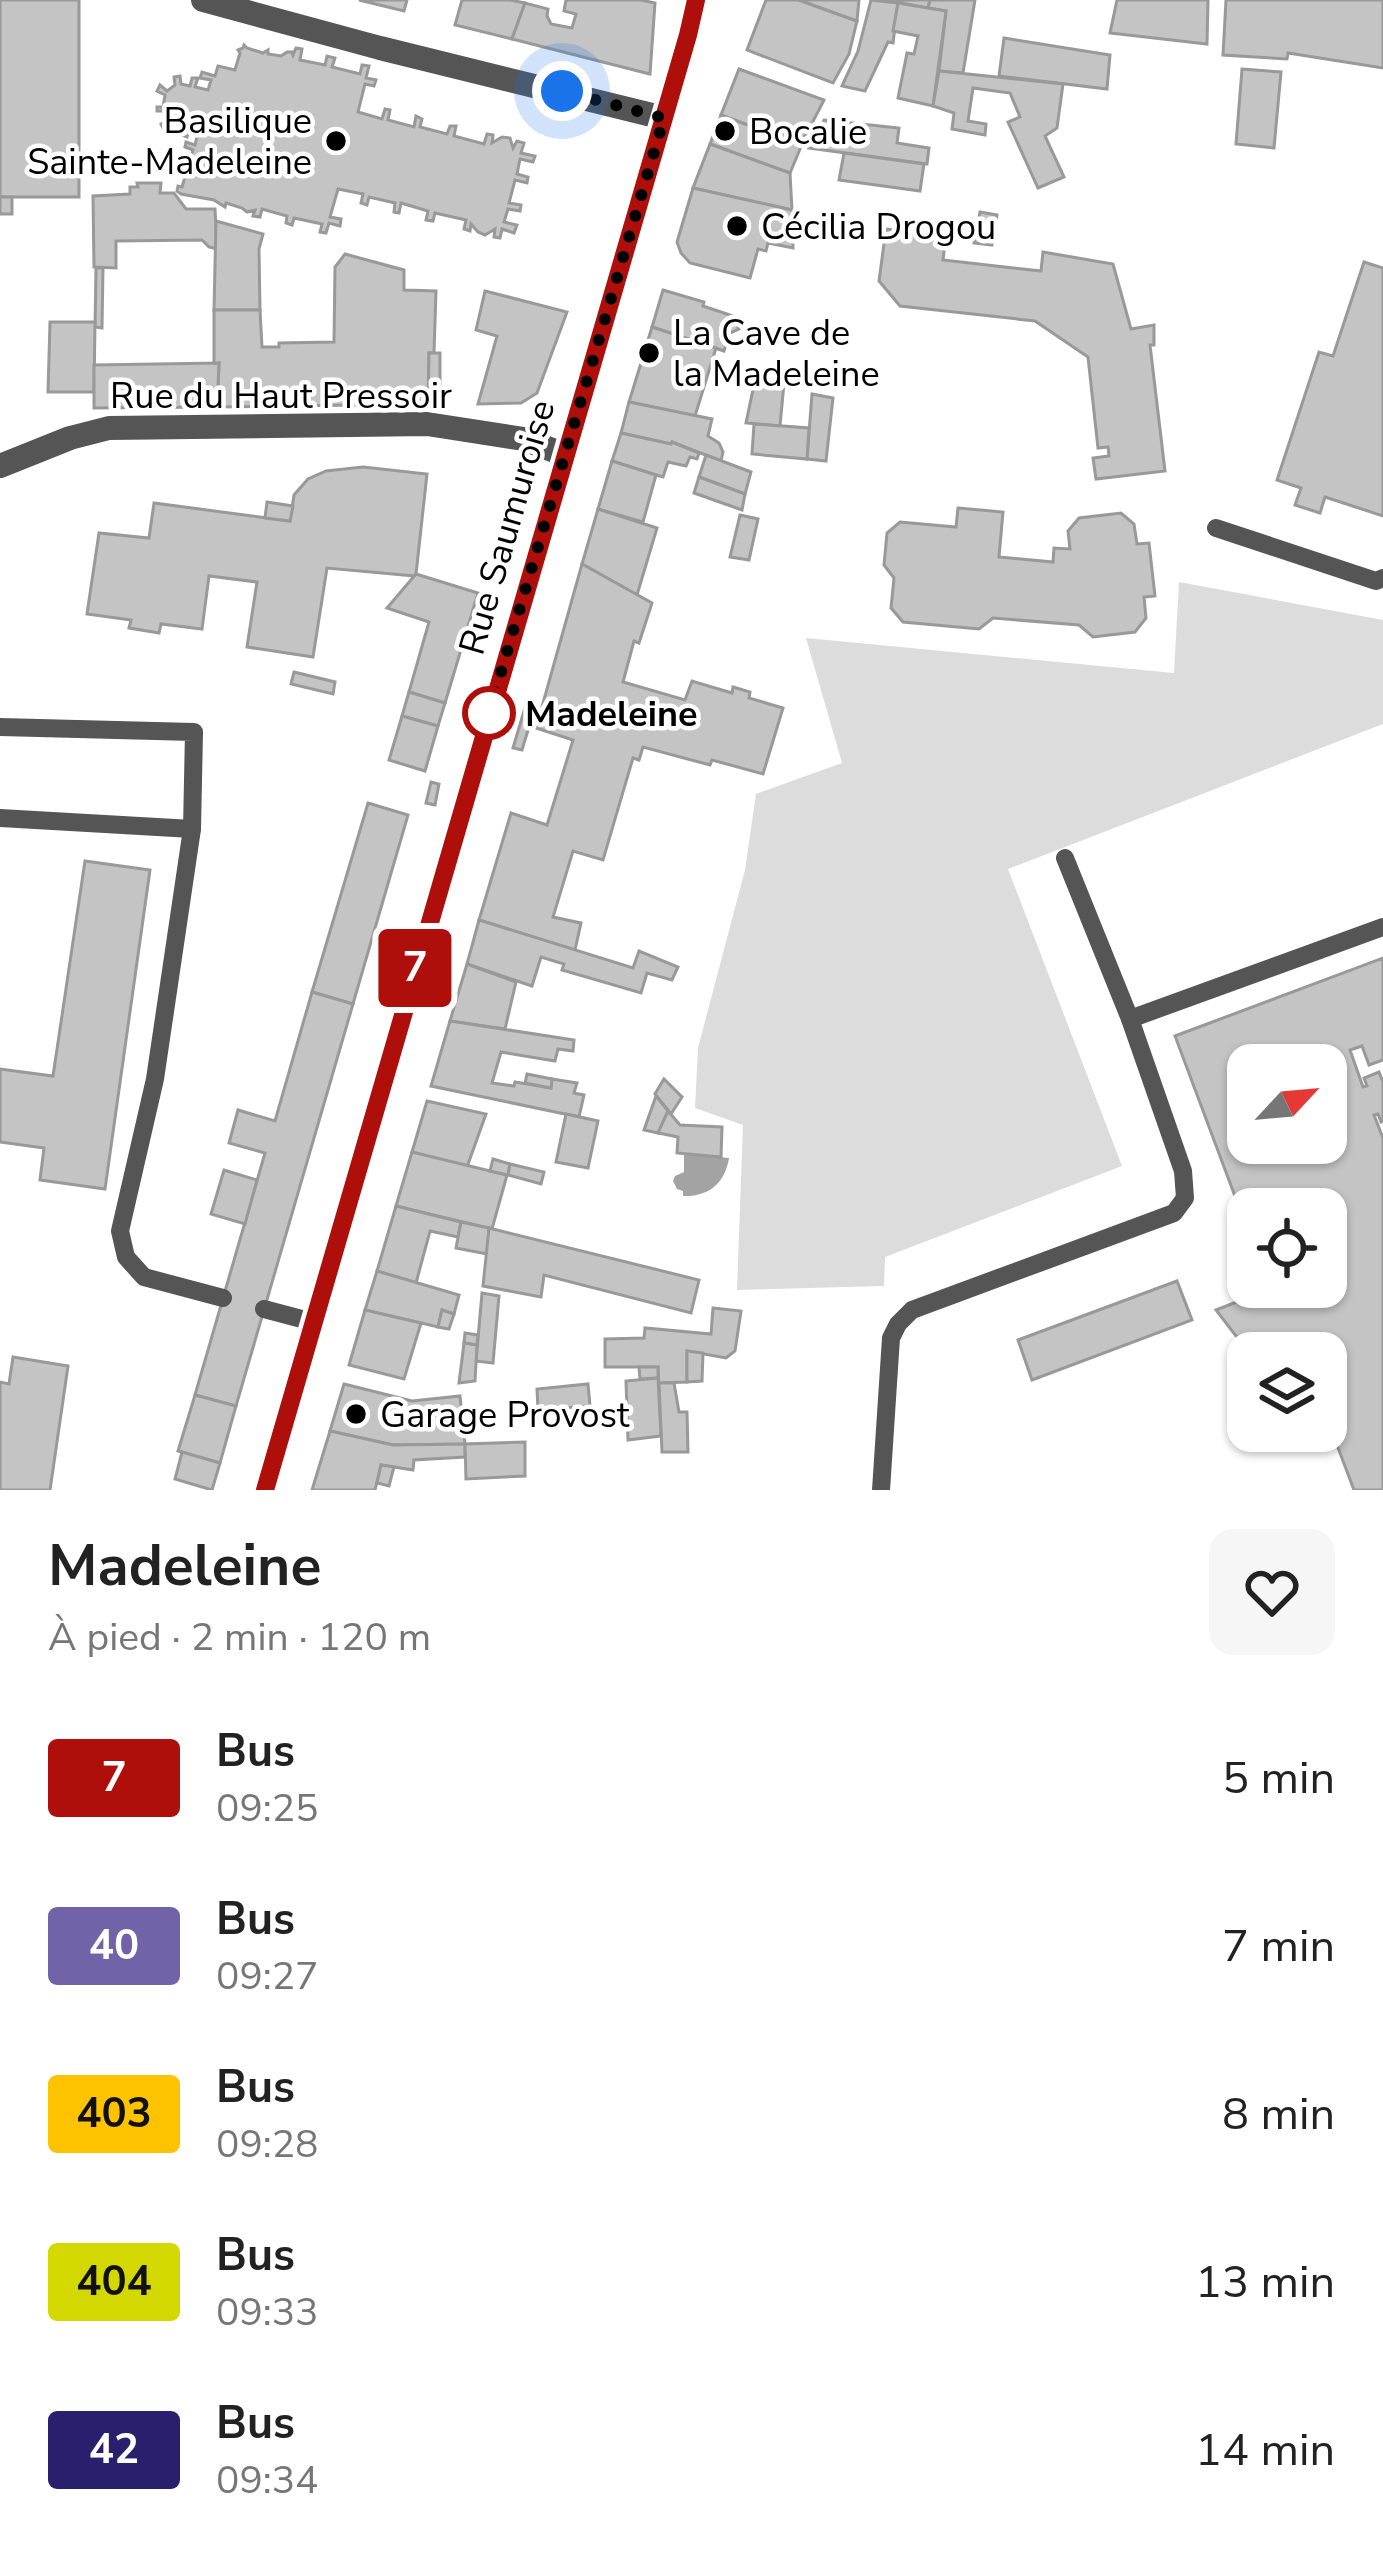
<!DOCTYPE html>
<html lang="fr">
<meta charset="utf-8">
<style>
body{margin:0;font-family:"Nunito Sans",sans-serif;background:#f6f6f6;color:#222;height:100vh;display:flex;flex-direction:column;font-size:45px;white-space:nowrap}
*{box-sizing:border-box;margin:0}
p{font-size:39px;color:#767676}
.icon{flex:none;width:66px;height:66px;fill:none;stroke:currentColor;stroke-width:2;stroke-linecap:round;stroke-linejoin:round}
.map{position:relative;height:1490px;overflow:hidden}
.sheet{display:flex;flex-direction:column;background:#fff;flex:1}
.sheet>*{flex:none}
.badge{padding:0 24px;border-radius:9px;font-size:42px;line-height:78px}
.needle{width:78px;rotate:64deg}
.controls{position:absolute;left:1227px;top:1044px;display:grid;gap:24px}
.controls a{display:grid;place-items:center;width:120px;height:120px;border-radius:24px;background:#fff;box-shadow:0 3px 9px #0004;font-size:60px}
.you{position:absolute;width:60px;height:60px;margin:-30px;border:9px solid #fff;border-radius:50%;background:#1a73e8;box-shadow:0 0 0 18px #1a73e833}
.map>.badge{position:absolute;translate:-50% -50%;box-shadow:0 0 0 6px #fff}
.round{display:grid;place-items:center;flex:none;width:126px;height:126px;border-radius:24px;background:#f6f6f6}
.summary{display:flex;align-items:center;justify-content:space-between;height:204px;padding:0 48px}
h1{font-size:57px;font-weight:700;line-height:90px}
ul{padding:0;list-style:none}
li{display:flex;align-items:center;gap:36px;height:168px;padding:0 48px}
li div{flex:1}
li b{display:block;font-size:45px}
li em{font-style:normal}
li .badge{min-width:132px;font-weight:700;text-align:center}
.map>svg:first-child{display:block}
</style>
<div class="map">
<svg width="1383" height="1490" viewBox="0 0 1383 1490">
<rect width="100%" height="100%" fill="#fff"/>
<path fill="#dcdcdc" d="M1179,582L1383,620V724L1008,869L1122,1166L885,1257L884,1286L737,1290L743,1125L695,1108L698,1048L745,870L756,794L842,763L806,638L1174,673Z"/>
<path fill="#a3a3a3" d="M684,1154L729,1158C725,1183 709,1197 683,1196V1191L677,1189L673,1181L675,1176L684,1172Z"/>
<g fill="#c4c4c4" stroke="#999" stroke-width="3" fill-rule="evenodd">
<rect x="0" y="0" width="79" height="197"/>
<path d="M359,0H407L404,11Z"/>
<path d="M462,0H510L525,3L512,39L455,25Z"/>
<path d="M566,0H641L655,3L650,74L512,39L525,3L548,9L547,16L551,24L572,28L576,14L564,11Z"/>
<path d="M766,0H799L857,21L849,54L833,83L747,50Z"/>
<path d="M799,0H859L857,21Z"/>
<path d="M871,0L898,3L893,43L888,42L865,91L842,86L858,51Z"/>
<path d="M885,0H930L928,8Z"/>
<path d="M930,0H975L963,73L939,71L946,11L928,8Z"/>
<path d="M1117,0H1208L1207,44L1110,33Z"/>
<path d="M1226,0H1383V68L1288,53L1287,59L1223,55Z"/>
<path d="M898,3L946,11L933,106L898,98L907,53L914,54L918,36L893,31Z"/>
<path d="M1004,38L1110,55L1107,89L999,76Z"/>
<path d="M244,45L247,48L263,53L268,50V54L281,56L287,52H292L293,55L296,48L302,49L300,60L325,65L327,56L335,58L332,67L360,74L362,65L369,66L366,78L376,80L374,86L365,84L358,112L382,119L385,109L390,110L388,120L414,127L416,116L422,119L420,127L447,134L450,126H456L454,136L484,144L487,134L493,135L492,143L502,137L510,138L513,148L517,141L524,143L521,153L535,156L533,162L520,159L517,174L528,177L527,183L515,180L509,203L521,205L520,211L508,209L504,222L517,225L514,233L502,229L500,238L494,237L495,229L485,235L478,232L471,224L470,231L464,229L466,220L435,213L433,221L426,220L428,211L401,203L399,213L394,212L395,203L369,197L367,205L361,203L363,194L338,189L330,217L341,219L340,226L329,223L326,233L320,232L322,224L294,218L292,225L286,223L287,216L262,209L260,217L253,216L255,210L247,212L242,208L226,203L225,207L214,200L181,194L177,191L178,186L182,187L193,150L185,147L186,142L195,145L198,132L189,129L187,137L182,135L183,127L173,124L164,130L161,124L166,121L163,111H157V107H163L165,95L157,91L160,85L167,91L175,85L174,77L180,76L181,84L190,86L192,78H198L195,87L208,90L211,80L200,78L202,72L215,76L218,66L235,70L240,53L238,50L243,48Z"/>
<path d="M739,69L824,100L805,137L773,126L769,133L721,115Z"/>
<path d="M1242,69L1281,72L1274,148L1236,144Z"/>
<path d="M939,71L1063,84L1057,128L1045,136L1064,177L1038,188L1008,122L1020,117L1010,93L973,88L968,121L986,124L985,135L952,129L954,113L933,106Z"/>
<path d="M721,115L769,133L773,126L805,137L790,173L710,144Z"/>
<path d="M824,120L899,128L897,143L929,148L927,164L809,148Z"/>
<path d="M710,144L790,173L792,210L693,188Z"/>
<path d="M844,153L924,164L920,191L839,180Z"/>
<path d="M137,183H161L160,193H174L186,209H215L217,249L209,247L202,240L116,241V268L94,267L93,196L130,194V187H138Z"/>
<path d="M693,188L792,210L793,248L768,243L766,251L758,249L750,278L690,263L681,253L677,242Z"/>
<rect x="0" y="197" width="12" height="17"/>
<path d="M980,212L997,215L992,245L974,243Z"/>
<path d="M216,221L263,234L259,249L260,310H214Z"/>
<path d="M886,229L946,236L943,260L1041,271L1043,252L1113,264L1131,329L1154,325V345H1150L1165,471L1096,479L1093,458L1109,456L1108,447L1098,448L1088,357L1035,321L900,306L879,281Z"/>
<path d="M345,254L404,270V290L436,291L434,353H429L428,404L217,407L219,363L214,364V310H260L262,347H279V343L334,342L335,267Z"/>
<path d="M1364,262L1383,268V516L1325,497L1320,513L1295,505L1301,488L1277,480L1319,352L1333,356Z"/>
<path d="M96,268H103L102,328L95,327Z"/>
<path d="M663,290L704,302L703,306L733,316L739,329L726,335L728,338L724,351L652,327Z"/>
<path d="M485,291L567,312L537,393L521,403L478,404L497,336L476,330Z"/>
<path d="M50,322H95L94,392H48Z"/>
<path d="M652,327L716,348L695,416L629,402Z"/>
<path d="M429,353H440V404H428Z"/>
<path d="M219,363L217,407L94,408V365Z"/>
<path d="M755,380L784,383L780,426L746,423Z"/>
<path d="M812,394L833,398L826,461L807,459Z"/>
<path d="M629,402L712,419L708,436L719,443L723,452L721,461L672,442L671,444L621,433Z"/>
<path d="M754,424L809,428L807,459L752,454Z"/>
<path d="M621,433L671,444L672,442L699,453L697,459L690,457L686,466L668,462L663,477L656,475L612,461Z"/>
<path d="M706,455L751,472L745,494L699,477Z"/>
<path d="M612,461L656,475L643,522L598,509Z"/>
<path d="M363,467L427,474L416,574L414,576L327,568L313,657L247,647L257,582L209,576L202,629L161,624L159,633L129,628L131,620L87,614L99,533L149,538L154,503L290,521L294,495L308,479L326,471Z"/>
<path d="M699,477L745,494L742,510L694,493Z"/>
<path d="M267,502L293,506L290,521L265,518Z"/>
<path d="M958,508L1003,512L999,557L1053,562L1054,548L1070,549L1068,531L1079,518L1121,513L1134,524L1137,544L1149,543L1155,596L1144,597L1146,618L1135,632L1093,637L1079,625L993,618L979,629L903,622L891,608L894,578L884,565L887,533L900,522L956,527Z"/>
<path d="M598,509L657,528L637,595L582,564Z"/>
<path d="M740,515L758,519L749,560L730,557Z"/>
<path d="M582,564L652,603L639,643L634,641L623,682L685,700L692,681L732,693L733,687L750,692L749,698L783,708L763,774L712,760L710,765L643,747L639,760L633,758L603,860L573,851L553,917L581,923L575,950L479,920L511,813L547,825L573,740L536,728Z"/>
<path d="M416,574L478,593L445,703L409,692L429,622L387,608Z"/>
<path d="M294,672L335,682L333,694L291,684Z"/>
<path d="M409,692L445,703L438,726L402,716Z"/>
<path d="M527,701L536,704L522,750L513,748Z"/>
<path d="M402,716L438,726L425,771L389,760Z"/>
<path d="M431,782L439,784L435,805L426,803Z"/>
<path d="M368,803L408,815L353,1004L312,992Z"/>
<path d="M85,861L150,870L105,1189L40,1180L44,1148L0,1142V1069L53,1076Z"/>
<path d="M479,920L633,968L639,951L678,967L672,980L647,973L641,993L562,970L564,964L541,957L532,986L467,964Z"/>
<path d="M1383,958V1060L1369,1065L1362,1046L1350,1050L1363,1087L1367,1086L1364,1078L1379,1072L1383,1082V1121L1381,1122L1378,1114L1374,1115L1383,1138V1490H1354L1326,1416V1353H1302L1296,1337L1266,1345L1251,1343L1236,1336L1216,1310L1270,1289L1269,1287H1326V1209H1248V1231L1175,1036ZM1248,1065H1326V1143H1248Z"/>
<path d="M467,964L516,982L505,1029L450,1021Z"/>
<path d="M312,992L353,1004L236,1406L195,1395L265,1153L229,1143L238,1110L275,1121Z"/>
<path d="M450,1021L574,1040L573,1051L558,1049L555,1061L501,1052L492,1083L514,1086L515,1082L551,1088L552,1079L577,1083L574,1093L584,1095L579,1117L431,1086Z"/>
<path d="M527,1074L552,1079L551,1088L525,1083Z"/>
<path d="M664,1079L682,1097L671,1114L655,1094Z"/>
<path d="M656,1096L668,1111L658,1133L644,1130Z"/>
<path d="M427,1101L486,1114L467,1167L412,1152Z"/>
<path d="M668,1111L680,1125L722,1127L721,1157L677,1153L678,1137L658,1133Z"/>
<path d="M566,1114L598,1121L588,1168L556,1162Z"/>
<path d="M412,1152L507,1175L492,1229L396,1206Z"/>
<path d="M493,1159L510,1164L508,1175L490,1171Z"/>
<path d="M510,1164L544,1172L541,1184L508,1175Z"/>
<path d="M224,1170L257,1180L245,1224L211,1214Z"/>
<path d="M396,1206L461,1222L458,1237L430,1231L416,1283L377,1271Z"/>
<path d="M461,1222L489,1228L487,1254L456,1248Z"/>
<path d="M489,1228L699,1280L691,1313L544,1275L541,1297L483,1286Z"/>
<path d="M377,1271L459,1295L454,1314L442,1310L438,1327L365,1310Z"/>
<path d="M1177,1281L1192,1320L1032,1380L1018,1340Z"/>
<path d="M482,1293L499,1296L493,1363L476,1361Z"/>
<path d="M713,1308L741,1311L735,1351L726,1358L687,1351V1382L659,1383L658,1367H605V1339L644,1338L645,1328L711,1334Z"/>
<path d="M365,1310L421,1323L404,1379L349,1365Z"/>
<path d="M442,1310L454,1314L449,1329L438,1327Z"/>
<path d="M465,1333L478,1335L477,1345L464,1343Z"/>
<path d="M464,1343L477,1345L475,1381L459,1383Z"/>
<path d="M687,1351L703,1353L702,1381L687,1382Z"/>
<path d="M13,1357L68,1366L50,1490H0V1382L9,1384Z"/>
<path d="M639,1367H658V1378L640,1379Z"/>
<path d="M658,1378L661,1436L628,1440L626,1381Z"/>
<path d="M659,1383H674L679,1412H687L688,1452H662Z"/>
<path d="M344,1384L412,1401L460,1396L465,1444L393,1445L330,1431Z"/>
<path d="M588,1384L590,1406L538,1410L537,1389Z"/>
<path d="M195,1395L236,1406L220,1463L178,1451Z"/>
<path d="M330,1431L393,1445L465,1444V1457L414,1460L413,1470L381,1465L375,1490H312Z"/>
<path d="M525,1442V1476L466,1479L465,1444Z"/>
<path d="M182,1452L220,1463L212,1490L175,1479Z"/>
<path d="M381,1465L394,1467L389,1486L377,1483Z"/>
</g>
<g fill="none" stroke-linecap="round" stroke-linejoin="round">
<g stroke="#555" stroke-width="18">
<path d="M1216,528L1376,581L1383,578"/>
<path d="M0,727L194,732L192,829L155,1079L120,1231L126,1257L144,1277L223,1298"/>
<path d="M0,818L192,829"/>
<path d="M1130,1019L1383,927"/>
<path d="M264,1309L313,1322"/>
<path d="M881,1490L891,1338L898,1324L912,1310L1174,1213L1185,1198L1183,1171L1130,1019L1065,858"/>
</g>
<g stroke="#555" stroke-width="24">
<path d="M203,0L380,48L664,118"/>
<path d="M0,466L70,438L109,428L427,424L524,439L565,455"/>
</g>
<path stroke="#222" stroke-width="24" d="M265,1490L688,35L696,0"/>
</g>
<g fill="none" stroke-linecap="round" stroke-linejoin="round">
<defs>
<path id="line" d="M265,1490L688,35L696,0"/>
</defs>
<use href="#line" stroke="#fff" stroke-width="27"/>
<use href="#line" stroke="#ae0f0a" stroke-width="18"/>
<path stroke="#000" stroke-width="12" stroke-dasharray="0 21.6" d="M489,713L664,118L562,91"/>
</g>
<g fill="#000" stroke="#fff" stroke-width="4.5">
<circle cx="725" cy="131" r="12"/>
<circle cx="336" cy="141" r="12"/>
<circle cx="737" cy="226" r="12"/>
<circle cx="649" cy="353" r="12"/>
<circle cx="356" cy="1414" r="12"/>
</g>
<circle fill="#fff" stroke="#ae0f0a" stroke-width="6" cx="489" cy="713" r="24"/>
<g text-anchor="middle" stroke-width="9" stroke-linejoin="round" paint-order="stroke">
<g font-size="36" fill="#000" stroke="#fff" text-anchor="start">
<text x="312" y="133" text-anchor="end">Basilique<tspan x="312" dy="41">Sainte-Madeleine</tspan></text>
<text x="749" y="144">Bocalie</text>
<text x="761" y="239">Cécilia Drogou</text>
<text x="673" y="345">La Cave de<tspan x="673" dy="41">la Madeleine</tspan></text>
<text x="380" y="1427">Garage Provost</text>
</g>
<g font-size="36" fill="#000" stroke="#fff">
<text x="281" y="408">Rue du Haut Pressoir</text>
<text transform="translate(506 527) rotate(-74)" y="13">Rue Saumuroise</text>
</g>
<g font-size="36" font-weight="bold" fill="#000" stroke="#fff" text-anchor="start">
<text x="525" y="726">Madeleine</text>
</g>
</g>
</svg>
<div class="controls">
<a><svg class="needle" viewBox="-14 -14 28 28"><path d="M0-13l5 13h-10z" fill="#e53935"/><path d="M0 13l5-13h-10z" fill="#767676"/></svg></a>
<a><svg class="icon" aria-label="locate" viewBox="0 0 24 24"><circle cx="12" cy="12" r="6"/><path d="M12 2v4M12 18v4M2 12h4M18 12h4"/></svg></a>
<a><svg class="icon" aria-label="layers" viewBox="0 0 24 24"><path d="M12 4l9 5-9 5-9-5zM3 14l9 5 9-5"/></svg></a>
</div>
<div class="you" style="left:562px;top:91px"></div>
<b class="badge" style="left:415px;top:968px;background:#ae0f0a;color:#fff">7</b>
</div>
<section class="sheet">
<div class="summary"><div><h1>Madeleine</h1><p>À pied · 2 min · 120 m</p></div><a class="round"><svg class="icon" aria-label="heart" viewBox="0 0 24 24"><path d="M12 20l-8-8c-3-5 5-10 8-4 3-6 11-1 8 4z"/></svg></a></div>
<ul>
<li><span class="badge" style="background:#ae0f0a;color:#fff">7</span><div><b>Bus</b><p>09:25</p></div><em>5 min</em></li>
<li><span class="badge" style="background:#7263a9;color:#fff">40</span><div><b>Bus</b><p>09:27</p></div><em>7 min</em></li>
<li><span class="badge" style="background:#fdc300;color:#111">403</span><div><b>Bus</b><p>09:28</p></div><em>8 min</em></li>
<li><span class="badge" style="background:#d3d800;color:#111">404</span><div><b>Bus</b><p>09:33</p></div><em>13 min</em></li>
<li><span class="badge" style="background:#291f6c;color:#fff">42</span><div><b>Bus</b><p>09:34</p></div><em>14 min</em></li>
</ul>
</section>
